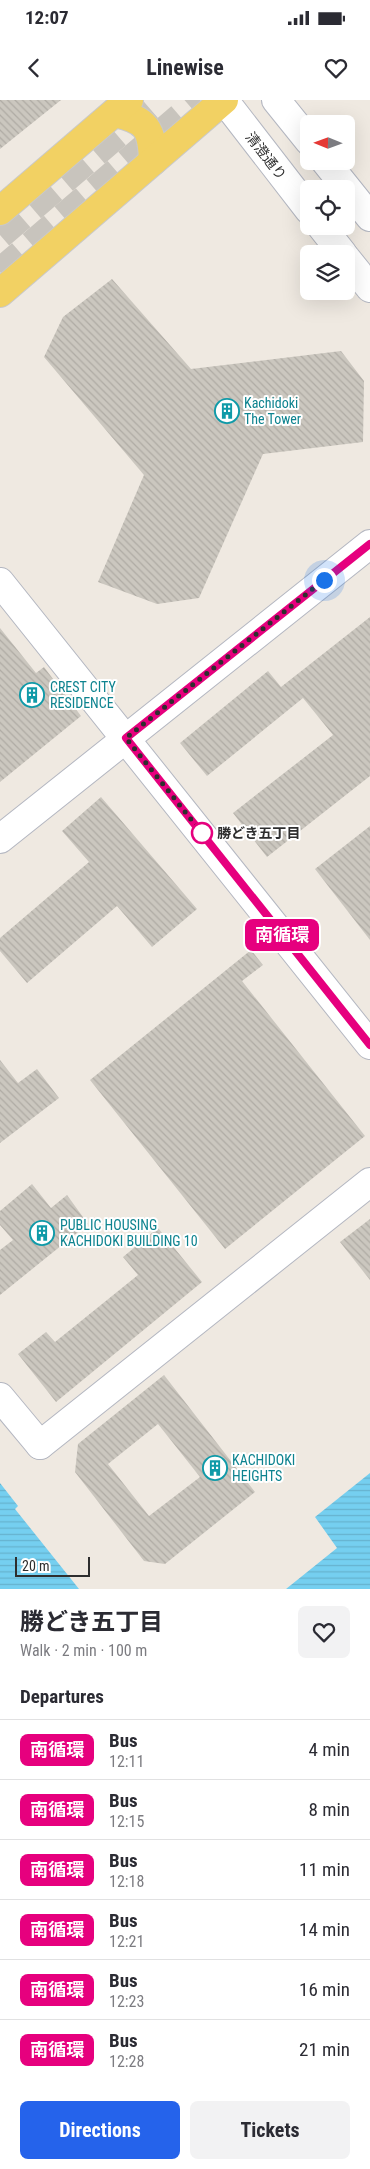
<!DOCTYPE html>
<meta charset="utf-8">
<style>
body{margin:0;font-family:"Roboto Condensed","Noto Sans JP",sans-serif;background:#f2f2f3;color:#2b2b33;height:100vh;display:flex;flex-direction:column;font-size:19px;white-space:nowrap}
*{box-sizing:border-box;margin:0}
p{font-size:16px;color:#7c7c81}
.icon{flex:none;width:28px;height:28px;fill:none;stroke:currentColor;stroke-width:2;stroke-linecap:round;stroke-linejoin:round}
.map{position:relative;height:1489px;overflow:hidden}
.sheet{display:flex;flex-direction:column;background:#fff;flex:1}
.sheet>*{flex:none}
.badge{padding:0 10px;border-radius:8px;font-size:18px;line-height:32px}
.needle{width:32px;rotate:271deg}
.fabs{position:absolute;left:300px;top:15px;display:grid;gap:10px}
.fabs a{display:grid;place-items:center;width:55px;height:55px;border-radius:8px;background:#fff;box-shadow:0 5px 20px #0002;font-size:25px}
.scale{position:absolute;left:15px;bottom:12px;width:75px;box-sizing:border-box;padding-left:5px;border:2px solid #2e2e2e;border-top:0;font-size:14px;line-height:18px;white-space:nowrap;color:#2e2e2e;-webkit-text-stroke:4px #fff;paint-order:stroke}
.you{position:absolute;width:25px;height:25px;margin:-12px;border:4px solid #fff;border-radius:50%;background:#1a73e8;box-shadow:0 0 0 8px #1a73e833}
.map>.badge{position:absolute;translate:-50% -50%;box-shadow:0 0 0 2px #fff}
h2{padding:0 20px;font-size:19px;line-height:45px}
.round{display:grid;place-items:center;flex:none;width:52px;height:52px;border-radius:8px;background:#f2f2f3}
.headline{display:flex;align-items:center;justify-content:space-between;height:85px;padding:0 20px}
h1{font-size:24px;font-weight:700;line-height:38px}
.primary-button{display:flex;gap:10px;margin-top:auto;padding:10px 20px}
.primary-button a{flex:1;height:58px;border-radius:8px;background:#2563eb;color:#fff;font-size:20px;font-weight:700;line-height:58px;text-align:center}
.primary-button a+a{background:#f2f2f3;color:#2b2b33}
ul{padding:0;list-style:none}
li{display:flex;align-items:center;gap:15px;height:60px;padding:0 20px;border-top:1px solid #e1e1e2}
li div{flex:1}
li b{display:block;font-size:19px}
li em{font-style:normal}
li .badge{min-width:55px;font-weight:700;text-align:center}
.status{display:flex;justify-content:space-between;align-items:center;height:35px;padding:0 25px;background:#fff;direction:ltr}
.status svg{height:14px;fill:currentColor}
header{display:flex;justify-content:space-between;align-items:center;height:65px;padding:0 20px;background:#fff;font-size:22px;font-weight:700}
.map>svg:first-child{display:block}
</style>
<div class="status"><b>12:07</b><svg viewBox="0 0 49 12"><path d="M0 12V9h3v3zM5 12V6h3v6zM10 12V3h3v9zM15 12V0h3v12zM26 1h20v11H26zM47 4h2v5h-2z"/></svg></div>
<header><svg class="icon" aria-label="back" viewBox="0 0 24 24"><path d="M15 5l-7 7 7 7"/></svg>Linewise<svg class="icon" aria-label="heart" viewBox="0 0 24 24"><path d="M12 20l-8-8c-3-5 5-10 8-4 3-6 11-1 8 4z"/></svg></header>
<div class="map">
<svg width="370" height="1489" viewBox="0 0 370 1489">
<defs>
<pattern id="water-rules" width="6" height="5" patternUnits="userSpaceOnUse" patternTransform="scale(1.25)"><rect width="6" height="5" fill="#75cff0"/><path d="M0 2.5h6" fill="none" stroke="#66b2ce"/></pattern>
<pattern id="building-back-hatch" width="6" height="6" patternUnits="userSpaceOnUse" patternTransform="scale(1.25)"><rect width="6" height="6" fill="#cbc7bf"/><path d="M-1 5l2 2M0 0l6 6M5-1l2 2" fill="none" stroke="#afaba4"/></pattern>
</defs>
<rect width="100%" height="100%" fill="#efe9e1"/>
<g fill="url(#water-rules)">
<path d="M370,1373V1489H286L337,1448L315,1417Z"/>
<path d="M0,1383L18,1406L15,1409L79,1489H0Z"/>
</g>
<g fill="url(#building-back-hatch)" fill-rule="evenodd">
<path d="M0,0H61L0,49Z"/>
<path d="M112,179L191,269L341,251L364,281L363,342L263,354L199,498L157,504L98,482L144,375L44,257L63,217Z"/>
<path d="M370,517V676L267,757L233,713L333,635L303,598L207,676L180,643L268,571L281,587Z"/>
<path d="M0,528L36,573L44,567L81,616L0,682Z"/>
<path d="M101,697L197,809L152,847L117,806L27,883L0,851V838L89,762L62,731Z"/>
<path d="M370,726V840L315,769Z"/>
<path d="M251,850L263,865L242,881L365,1036L225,1149L90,980Z"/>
<path d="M0,960L18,983L37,969L59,998L0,1043Z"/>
<path d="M32,1084L51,1108L67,1095L88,1124L0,1195V1150L13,1140L0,1125V1111Z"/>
<path d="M370,1119V1180L340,1142Z"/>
<path d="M158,1128L202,1182L56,1302L18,1254L46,1232L55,1242L138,1175L123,1157Z"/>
<path d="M164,1275L255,1392L165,1464L144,1461L75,1372L78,1344ZM158,1324L200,1377L149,1416L108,1364Z"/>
</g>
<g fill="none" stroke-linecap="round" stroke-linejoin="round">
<g stroke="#c8c4bd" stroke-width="28" stroke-dasharray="28 14" stroke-linecap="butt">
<path d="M0,135L157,0"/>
<path d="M0,172L200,0"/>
</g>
<defs>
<path id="minor" d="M0,1297L40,1345"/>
<g id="tertiary">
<path d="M224,0L309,110"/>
<path d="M276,0L309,41"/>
<path d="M325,61L370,117"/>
<path d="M321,126L343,154"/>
<path d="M346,158L370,188"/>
<path d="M0,482L370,945"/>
<path d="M0,739L370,444"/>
<path d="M40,1345L370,1082"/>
</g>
<g id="primary">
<path d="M115,13C147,20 152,29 153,61"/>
<path d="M0,111L129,0"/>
<path d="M0,193L224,0"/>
</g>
</defs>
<use href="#minor" stroke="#b4b7c1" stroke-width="30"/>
<use href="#tertiary" stroke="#b4b7c1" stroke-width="30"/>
<use href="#primary" stroke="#c9c9c9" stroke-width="30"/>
<use href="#minor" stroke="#fff" stroke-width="28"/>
<use href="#tertiary" stroke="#fff" stroke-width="28"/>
<use href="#primary" stroke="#f2d163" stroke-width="28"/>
</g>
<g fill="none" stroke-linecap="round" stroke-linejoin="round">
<defs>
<path id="line" d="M370,444L126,638L370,945"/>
</defs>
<use href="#line" stroke="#fff" stroke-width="11"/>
<use href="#line" stroke="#e6007e" stroke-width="8"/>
<path stroke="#2e2e2e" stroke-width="5" stroke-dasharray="0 9" d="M202,733L126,638L324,480"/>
</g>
<defs>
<symbol id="building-ring" viewBox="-11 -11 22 22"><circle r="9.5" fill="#fff" stroke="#0f9aa8" stroke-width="1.5"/><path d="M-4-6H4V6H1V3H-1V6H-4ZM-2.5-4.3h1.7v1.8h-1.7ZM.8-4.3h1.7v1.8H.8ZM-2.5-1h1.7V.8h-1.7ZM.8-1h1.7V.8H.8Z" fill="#0f9aa8"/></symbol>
</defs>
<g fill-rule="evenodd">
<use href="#building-ring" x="213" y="297" width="28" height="28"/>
<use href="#building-ring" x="18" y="581" width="28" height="28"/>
<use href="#building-ring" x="28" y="1119" width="28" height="28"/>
<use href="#building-ring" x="201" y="1354" width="28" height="28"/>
</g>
<circle fill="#fff" stroke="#e6007e" stroke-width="2.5" cx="202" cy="733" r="10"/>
<g text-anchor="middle" stroke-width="4" stroke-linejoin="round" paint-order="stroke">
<g font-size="14" fill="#2e2e2e" stroke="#fff">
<text transform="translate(266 56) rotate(52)" y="5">清澄通り</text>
</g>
<g font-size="14" fill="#0d838f" stroke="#fff" text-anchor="start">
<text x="244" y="308">Kachidoki<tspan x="244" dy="16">The Tower</tspan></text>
<text x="50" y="592">CREST CITY<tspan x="50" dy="16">RESIDENCE</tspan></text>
<text x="60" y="1130">PUBLIC HOUSING<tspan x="60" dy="16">KACHIDOKI BUILDING 10</tspan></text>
<text x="232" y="1365">KACHIDOKI<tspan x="232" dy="16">HEIGHTS</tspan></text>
</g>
<g font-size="14" font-weight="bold" fill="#2e2e2e" stroke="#fff" text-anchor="start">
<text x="217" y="738">勝どき五丁目</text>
</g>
</g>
</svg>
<div class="fabs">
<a><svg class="needle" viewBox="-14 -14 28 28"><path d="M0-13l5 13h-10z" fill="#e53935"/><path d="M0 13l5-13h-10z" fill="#7c7c81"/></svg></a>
<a><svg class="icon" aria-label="locate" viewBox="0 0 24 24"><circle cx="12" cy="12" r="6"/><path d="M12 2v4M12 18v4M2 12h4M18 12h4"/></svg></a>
<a><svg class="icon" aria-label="layers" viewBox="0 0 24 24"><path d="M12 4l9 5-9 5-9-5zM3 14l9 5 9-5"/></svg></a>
</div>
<div class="scale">20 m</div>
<div class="you" style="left:324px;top:480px"></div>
<b class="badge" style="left:282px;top:835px;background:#e6007e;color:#fff">南循環</b>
</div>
<section class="sheet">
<div class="headline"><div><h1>勝どき五丁目</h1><p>Walk · 2 min · 100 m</p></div><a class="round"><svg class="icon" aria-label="heart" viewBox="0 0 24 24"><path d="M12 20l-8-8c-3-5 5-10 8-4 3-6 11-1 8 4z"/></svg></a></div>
<h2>Departures</h2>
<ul>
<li><span class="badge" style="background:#e6007e;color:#fff">南循環</span><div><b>Bus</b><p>12:11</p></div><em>4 min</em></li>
<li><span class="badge" style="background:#e6007e;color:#fff">南循環</span><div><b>Bus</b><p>12:15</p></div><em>8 min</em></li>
<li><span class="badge" style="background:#e6007e;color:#fff">南循環</span><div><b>Bus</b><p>12:18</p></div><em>11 min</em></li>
<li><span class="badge" style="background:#e6007e;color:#fff">南循環</span><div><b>Bus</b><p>12:21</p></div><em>14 min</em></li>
<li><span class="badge" style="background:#e6007e;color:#fff">南循環</span><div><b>Bus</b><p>12:23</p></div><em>16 min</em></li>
<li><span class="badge" style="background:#e6007e;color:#fff">南循環</span><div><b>Bus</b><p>12:28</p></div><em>21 min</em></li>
</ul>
<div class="primary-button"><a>Directions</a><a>Tickets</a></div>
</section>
